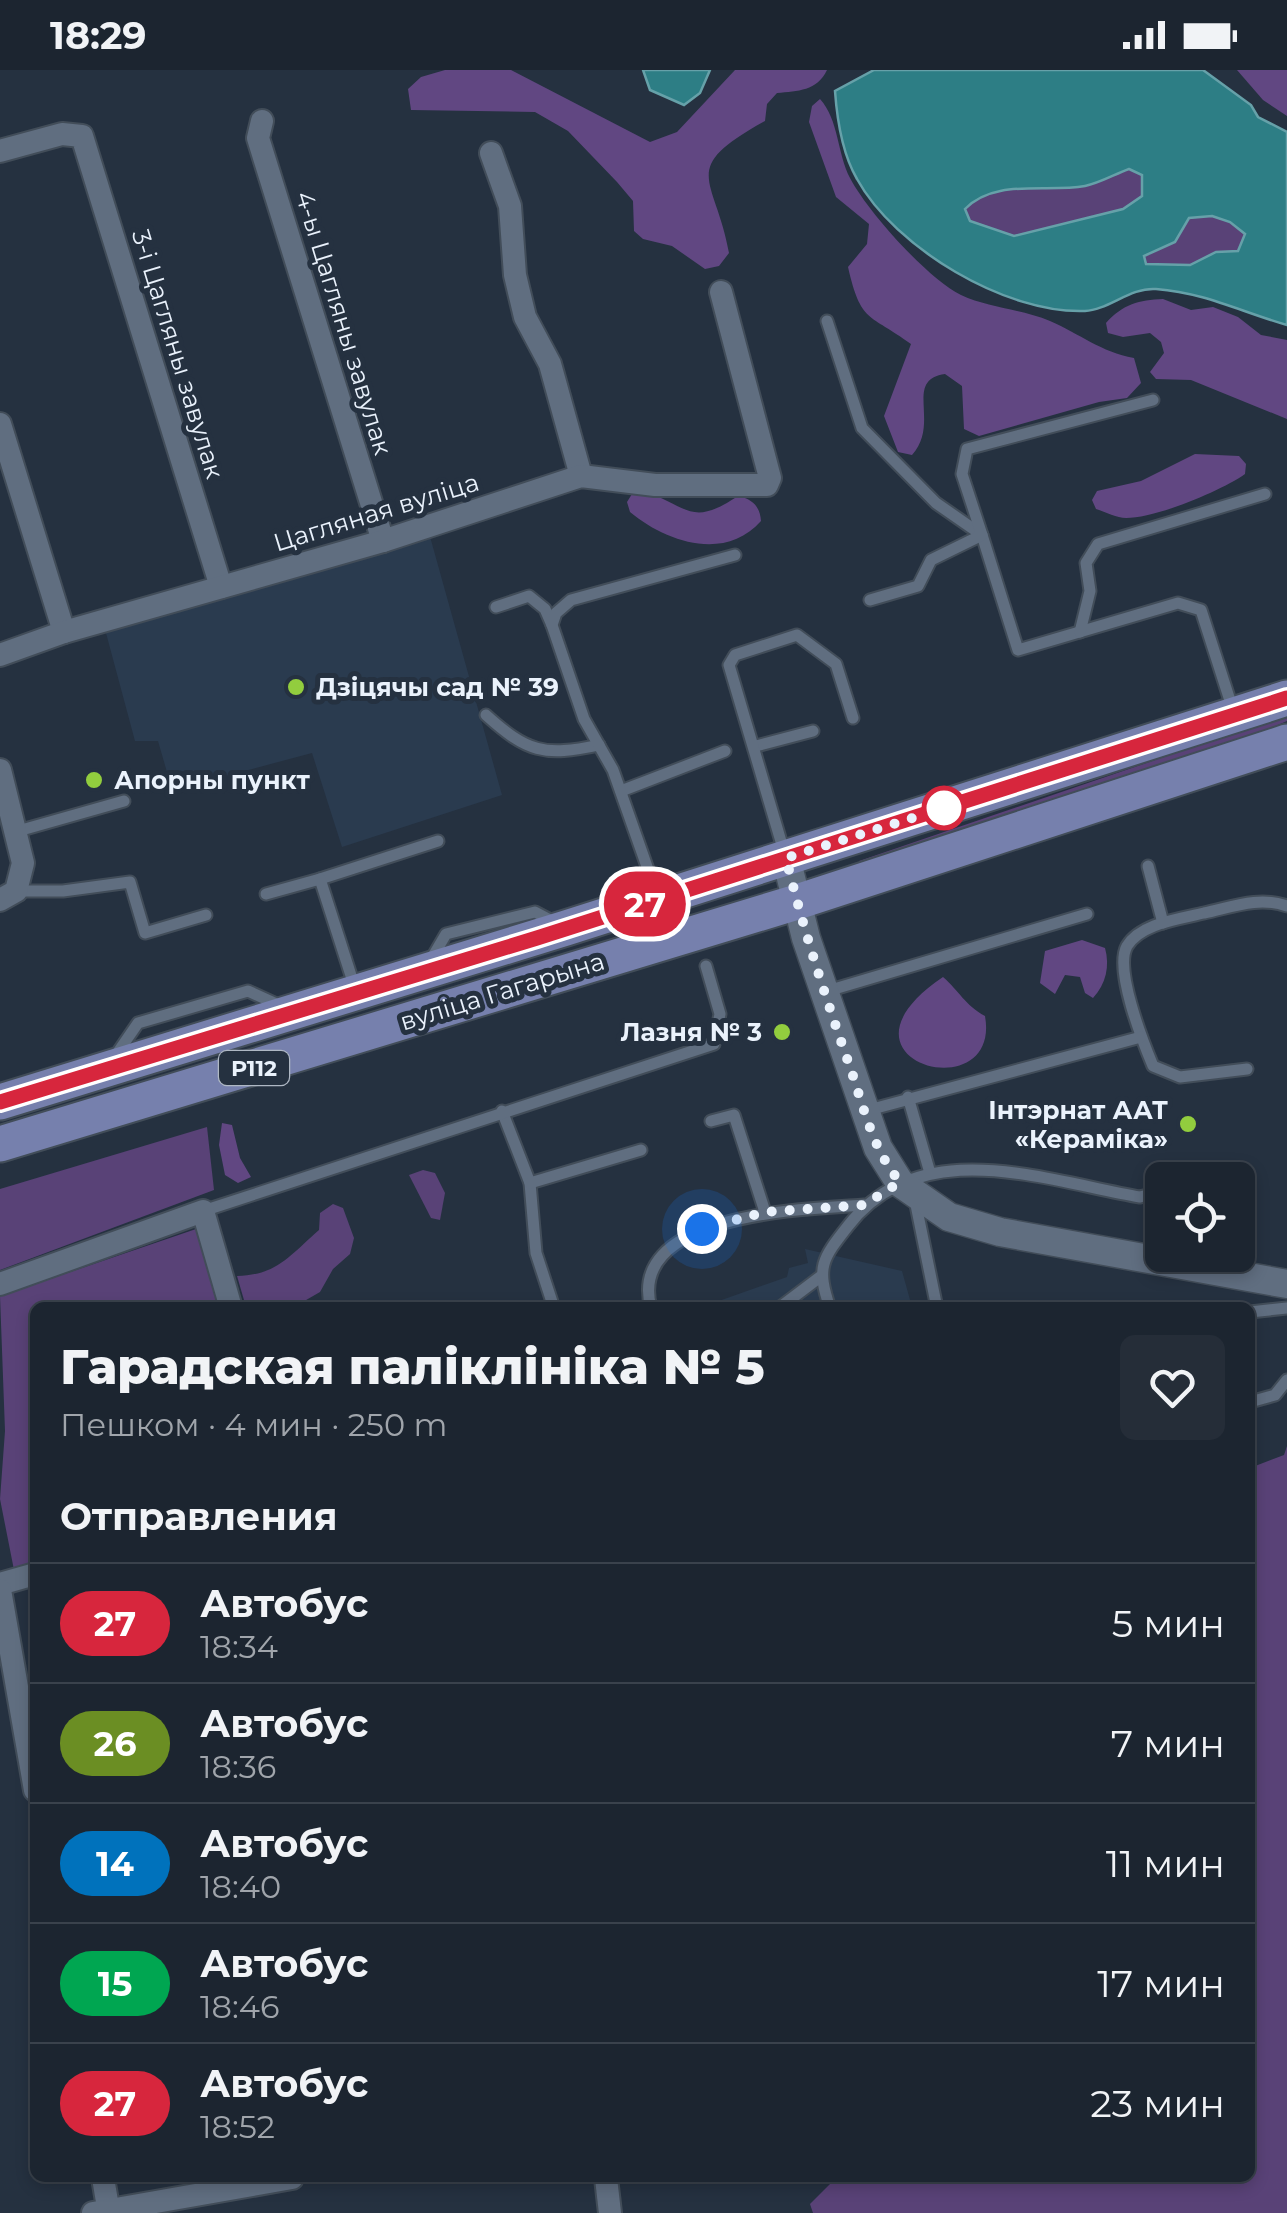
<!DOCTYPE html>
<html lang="ru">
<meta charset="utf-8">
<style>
body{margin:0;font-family:Montserrat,sans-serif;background:#252d38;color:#f1f3f6;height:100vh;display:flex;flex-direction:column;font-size:38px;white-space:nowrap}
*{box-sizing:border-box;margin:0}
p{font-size:32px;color:#a0a5ab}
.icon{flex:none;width:55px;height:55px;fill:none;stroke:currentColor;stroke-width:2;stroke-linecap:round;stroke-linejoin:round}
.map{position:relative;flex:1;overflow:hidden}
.sheet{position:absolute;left:30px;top:1232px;width:1225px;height:880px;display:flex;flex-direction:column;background:#1c2530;border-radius:15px;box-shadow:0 5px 15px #0003,0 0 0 2px #3a424c}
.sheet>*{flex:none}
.badge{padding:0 20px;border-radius:32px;font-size:35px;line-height:65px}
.fabs{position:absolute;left:1145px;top:1092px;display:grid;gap:20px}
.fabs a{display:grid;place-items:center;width:110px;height:110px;border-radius:15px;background:#1c2530;box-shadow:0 5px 15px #0003,0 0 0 2px #3a424c;font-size:50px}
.you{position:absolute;width:50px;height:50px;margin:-25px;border:8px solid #fff;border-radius:50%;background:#1a73e8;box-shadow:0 0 0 15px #1a73e833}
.map>.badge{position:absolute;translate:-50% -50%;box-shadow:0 0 0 5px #fff}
h2{padding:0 30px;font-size:38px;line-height:90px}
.round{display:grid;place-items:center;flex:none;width:105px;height:105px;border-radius:15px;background:#252d38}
.summary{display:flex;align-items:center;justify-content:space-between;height:170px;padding:0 30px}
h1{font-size:48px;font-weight:800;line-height:75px}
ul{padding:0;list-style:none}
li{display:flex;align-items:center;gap:30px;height:120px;padding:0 30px;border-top:2px solid #3a424c}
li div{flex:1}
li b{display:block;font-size:38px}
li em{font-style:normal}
li .badge{min-width:110px;font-weight:700;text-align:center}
.status{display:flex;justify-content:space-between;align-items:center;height:70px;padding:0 50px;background:#1c2530;direction:ltr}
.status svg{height:28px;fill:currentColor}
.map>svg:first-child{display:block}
</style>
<div class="status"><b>18:29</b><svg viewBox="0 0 49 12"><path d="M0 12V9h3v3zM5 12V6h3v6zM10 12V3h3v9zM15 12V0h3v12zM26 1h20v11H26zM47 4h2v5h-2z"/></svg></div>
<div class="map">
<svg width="1287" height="2143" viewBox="0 0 1287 2143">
<rect width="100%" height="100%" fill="#253140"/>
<g fill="#2a3b4f">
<path d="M429,463L502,725L342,777L312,683L218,708L169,709L158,671H135L106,563Z"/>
<path d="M805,1179L902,1201L912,1237L699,1238L787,1207L789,1198L808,1193Z"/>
</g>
<g fill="#594277">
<path d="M1129,99L1142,105V126L1123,139L1014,166L970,151L965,139C995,110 1044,121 1083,116C1098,114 1114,105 1129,99Z"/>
<path d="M1212,146L1230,152L1245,164L1238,181L1216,182L1190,195L1146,194L1144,187L1175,172L1189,148Z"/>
<path d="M1287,645V651L1222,680L862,799L859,791Z"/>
<path d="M207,1057L214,1120L0,1200V1119Z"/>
<path d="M423,1100L435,1103L445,1123L440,1150L431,1148L409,1105Z"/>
<path d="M333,1134L343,1138L354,1168L350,1184L333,1199L320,1222L294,1237H246L237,1206C278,1205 290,1185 319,1160L320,1143Z"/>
<path d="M196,1159L224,1237L35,1238V1496L14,1500L0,1429L5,1361L0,1226Z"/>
<path d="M1287,1376V2143H813L810,2134L836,2108H1250V1398L1284,1385Z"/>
</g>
<g fill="#614782">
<path d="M445,0H511L650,72L677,62L735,0H827C817,21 798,21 777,23L767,34L765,51C677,100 715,105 729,183L719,196L705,199L672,176L643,169L634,161L633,131L617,112L568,61L535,42L411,40L408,19L421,7Z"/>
<path d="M1237,0H1287V46L1263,30Z"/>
<path d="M820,29C839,50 837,83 850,108C868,142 927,208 961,225C989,238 1022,239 1050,251C1080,264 1101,282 1134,288L1141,313L1127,328L1099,332L979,366L964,359L962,316L945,304C903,310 941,353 912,385L898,382L884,346L911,274C869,243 861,254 848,197L867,174L869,154L836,127L809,52L812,36Z"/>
<path d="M1163,229L1191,240L1213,237L1238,247L1261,265L1287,270V349L1191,310L1156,309L1150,302L1164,283L1161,272L1150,263L1123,267L1108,263L1106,253C1123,234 1139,230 1163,229Z"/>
<path d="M1195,384L1239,386L1246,394L1245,404C1221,421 1156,448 1126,448C1117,448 1106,442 1096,439L1092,430L1097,421L1141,411Z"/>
<path d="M641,420C689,436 690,458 738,426C752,429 760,436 761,451C725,492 666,472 630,442L627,432L632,424Z"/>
<path d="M1082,870L1105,878C1110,896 1106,914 1093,928L1085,923L1080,907L1065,905L1055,924L1040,913L1045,881Z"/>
<path d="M943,907C959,921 965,935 985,946C1002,1041 817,992 943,907Z"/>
<path d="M222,1053L232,1055L240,1088L251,1107L238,1113L225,1105L219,1075Z"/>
</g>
<g fill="#2d7e85" stroke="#66a1a9" stroke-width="2.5" fill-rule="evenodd">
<path d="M643,0H710L700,23L684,35L650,20Z"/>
<path d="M874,0H1203L1251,35L1258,47L1287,62V255C1241,242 1206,223 1156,219C1131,217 1108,240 1085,241C1006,244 895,178 857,109C843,85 837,49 835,21ZM1129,99L1142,105V126L1123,139L1014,166L970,151L965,139C995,108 1046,123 1085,116C1100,113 1115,104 1129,99ZM1212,146L1230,152L1245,164L1238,181L1216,182L1190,195L1146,194L1144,186L1175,172L1189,148Z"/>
</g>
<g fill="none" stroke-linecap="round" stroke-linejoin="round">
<defs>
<g id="service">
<path d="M827,251L862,358L936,433L982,465L1018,580L1178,533L1201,540L1233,640"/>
<path d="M870,530L918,516L931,490L982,465L962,404L967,379L1153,330"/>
<path d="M496,537L529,526L545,539L552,555"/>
<path d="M1080,562L1090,521L1086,493L1098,474L1265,424"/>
<path d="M486,645C527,682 544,687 599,675"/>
<path d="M756,676L813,661"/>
<path d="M621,721L725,681"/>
<path d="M18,761L124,731"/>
<path d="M785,785L729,595L735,585L797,565L836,594L853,648"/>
<path d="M1148,796L1163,853"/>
<path d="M320,809L438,771"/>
<path d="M16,821H63L130,812L145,863L206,845"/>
<path d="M266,824L320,809L355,918"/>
<path d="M657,825L613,700L584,649L552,555L556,543L571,530L735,485"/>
<path d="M429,893L446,864L535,842L554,852"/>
<path d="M824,922L1087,844"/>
<path d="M116,985L138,953L248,921L283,937"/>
<path d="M1247,999L1180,1007L1153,996C1143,972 1114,899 1127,876C1141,853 1180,849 1204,843C1232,837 1259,826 1287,836"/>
<path d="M908,1027L930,1103"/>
<path d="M502,1041L530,1113L536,1183L554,1238"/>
<path d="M865,1041L1141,967"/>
<path d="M711,1051L734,1045L765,1142"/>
<path d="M1200,1110H1201"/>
<path d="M530,1113L641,1080"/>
<path d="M915,1130L937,1238"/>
<path d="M203,1141L714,974L720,944L706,896"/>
<path d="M651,1238C625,1142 809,1139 864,1135"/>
<path d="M779,1238L820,1207"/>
<path d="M830,1238C816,1197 822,1189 848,1156C920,1063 1043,1110 1140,1127L1162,1121"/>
<path d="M1250,1242L1287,1238"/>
<path d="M1250,1332L1275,1325L1287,1310"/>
</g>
<g id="minor">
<path d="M262,51L258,68L383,471"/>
<path d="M0,81L62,64L82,66L221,517"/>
<path d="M491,83L510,136L515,205L525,247L550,294L581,406"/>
<path d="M0,354L64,562"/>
<path d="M0,585L64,562L383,471L581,406L655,415H767L770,408L721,222"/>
<path d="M0,700L23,793L16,821L0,830"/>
<path d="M0,1214L203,1141L231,1238"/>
<path d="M0,1514L35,1504"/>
<path d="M0,1520L35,1720"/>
<path d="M103,2108L109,2143"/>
<path d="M606,2108L610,2143"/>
<path d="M93,2143L292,2108"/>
</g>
<path id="tertiary" d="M786,788L806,868L878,1078L900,1113L949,1147L1000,1162L1287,1214"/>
<g id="primary">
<path d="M0,1032L566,858L1287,628"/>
<path d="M0,1074L797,832L1287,672"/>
</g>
</defs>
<use href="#service" stroke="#424d59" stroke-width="15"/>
<use href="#minor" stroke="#424d59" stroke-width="26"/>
<use href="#tertiary" stroke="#424d59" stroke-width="31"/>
<use href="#primary" stroke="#424d59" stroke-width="39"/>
<use href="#service" stroke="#606e80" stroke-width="11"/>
<use href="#minor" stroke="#606e80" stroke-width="22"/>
<use href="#tertiary" stroke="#606e80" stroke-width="28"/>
<use href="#primary" stroke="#7680ad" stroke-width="35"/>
</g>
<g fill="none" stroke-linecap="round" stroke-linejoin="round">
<defs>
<path id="line" d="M0,1032L537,868L1287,628"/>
</defs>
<use href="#line" stroke="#fff" stroke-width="22"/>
<use href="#line" stroke="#d7263d" stroke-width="15"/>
<path stroke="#eaf2fc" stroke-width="10" stroke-dasharray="0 18" d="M702,1159L765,1142L864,1135L900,1112C872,1079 863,1034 849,994C825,926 803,858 786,788L944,738"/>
</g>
<g fill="#92cd3e" stroke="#253140" stroke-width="4">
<circle cx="296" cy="617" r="10"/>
<circle cx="94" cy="710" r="10"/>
<circle cx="782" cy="962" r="10"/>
<circle cx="1188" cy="1054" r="10"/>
</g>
<circle fill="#fff" stroke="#d7263d" stroke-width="5" cx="944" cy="738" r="20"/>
<g text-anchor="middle" stroke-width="10" stroke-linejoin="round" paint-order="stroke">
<rect fill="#253140" stroke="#afb8c4" stroke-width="2.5" x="219" y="981" width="70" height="34" rx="8"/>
<g font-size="22" font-weight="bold" fill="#eaf2fc">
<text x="254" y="1006">Р112</text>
</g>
<g font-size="25" fill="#eaf2fc" stroke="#253140">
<text transform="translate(344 253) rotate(73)" y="9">4-ы Цагляны завулак</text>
<text transform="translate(178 284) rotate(73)" y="9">3-і Цагляны завулак</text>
<text transform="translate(376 442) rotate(-17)" y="9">Цагляная вуліца</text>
<text transform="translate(502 921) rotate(-17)" y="9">вуліца Гагарына</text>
</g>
<g font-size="25" font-weight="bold" fill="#eaf2fc" stroke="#253140" text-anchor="start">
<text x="316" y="626">Дзіцячы сад № 39</text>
<text x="114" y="719">Апорны пункт</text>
<text x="762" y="971" text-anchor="end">Лазня № 3</text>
<text x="1168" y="1049" text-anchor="end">Інтэрнат ААТ<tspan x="1168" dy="29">«Кераміка»</tspan></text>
</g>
</g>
</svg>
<div class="fabs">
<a><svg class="icon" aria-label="locate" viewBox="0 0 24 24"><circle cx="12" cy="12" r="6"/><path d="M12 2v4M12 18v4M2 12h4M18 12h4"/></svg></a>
</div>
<div class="you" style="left:702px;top:1159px"></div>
<b class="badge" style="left:645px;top:834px;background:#d7263d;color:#fff">27</b>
<section class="sheet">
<div class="summary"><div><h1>Гарадская паліклініка № 5</h1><p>Пешком · 4 мин · 250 m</p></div><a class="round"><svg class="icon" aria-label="heart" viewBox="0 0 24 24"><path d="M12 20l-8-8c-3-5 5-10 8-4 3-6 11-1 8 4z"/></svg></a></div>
<h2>Отправления</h2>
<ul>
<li><span class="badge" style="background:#d7263d;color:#fff">27</span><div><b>Автобус</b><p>18:34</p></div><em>5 мин</em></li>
<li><span class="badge" style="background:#6b8e23;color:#fff">26</span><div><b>Автобус</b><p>18:36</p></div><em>7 мин</em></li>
<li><span class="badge" style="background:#0072bc;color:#fff">14</span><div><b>Автобус</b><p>18:40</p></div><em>11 мин</em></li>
<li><span class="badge" style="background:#00a651;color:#fff">15</span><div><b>Автобус</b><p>18:46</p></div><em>17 мин</em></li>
<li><span class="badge" style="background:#d7263d;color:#fff">27</span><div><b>Автобус</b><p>18:52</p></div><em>23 мин</em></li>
</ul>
</section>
</div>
